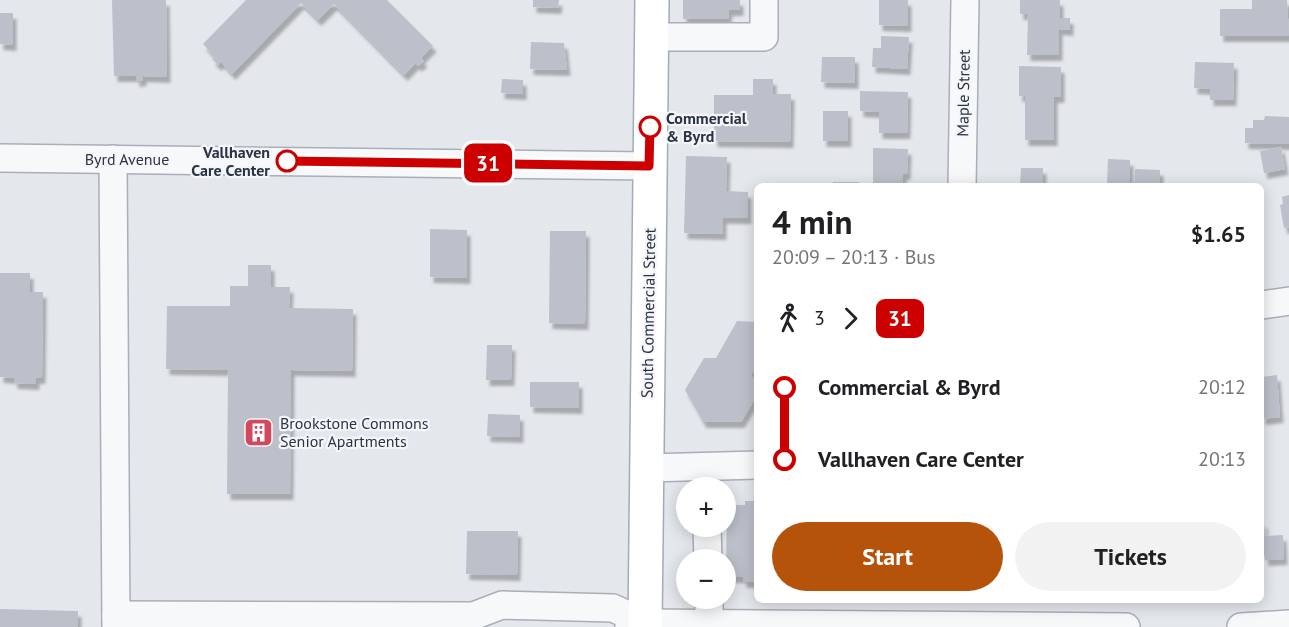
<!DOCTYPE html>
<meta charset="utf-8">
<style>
body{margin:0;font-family:"PT Sans",sans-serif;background:#f2f2f2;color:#202124;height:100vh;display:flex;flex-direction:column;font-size:22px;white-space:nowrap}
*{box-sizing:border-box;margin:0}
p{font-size:20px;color:#757577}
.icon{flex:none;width:33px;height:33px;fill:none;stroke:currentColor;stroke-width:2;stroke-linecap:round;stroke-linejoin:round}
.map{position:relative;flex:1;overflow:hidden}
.side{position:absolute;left:754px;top:183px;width:510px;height:420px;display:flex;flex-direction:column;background:#fff;border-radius:9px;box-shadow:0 3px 15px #0003}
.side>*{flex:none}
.badge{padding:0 12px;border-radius:9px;font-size:21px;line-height:39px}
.fabs{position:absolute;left:676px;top:477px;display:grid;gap:12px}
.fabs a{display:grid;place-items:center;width:60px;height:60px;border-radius:50%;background:#fff;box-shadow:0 3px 15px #0003;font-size:30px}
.map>.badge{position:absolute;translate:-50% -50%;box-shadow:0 0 0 3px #fff}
.legs{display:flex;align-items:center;gap:9px;height:66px;padding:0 18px;font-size:20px}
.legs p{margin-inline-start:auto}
.overview{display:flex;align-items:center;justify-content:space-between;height:102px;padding:0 18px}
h1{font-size:33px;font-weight:700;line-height:45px}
.action{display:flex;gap:12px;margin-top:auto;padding:12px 18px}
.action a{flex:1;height:69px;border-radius:36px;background:#b45309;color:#fff;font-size:24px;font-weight:700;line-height:69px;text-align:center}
.action a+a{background:#f2f2f2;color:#202124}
ul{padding:0 18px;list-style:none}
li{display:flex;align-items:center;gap:21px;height:72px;font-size:22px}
li i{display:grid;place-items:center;width:9px;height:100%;margin:0 8px;background:currentColor}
li i::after{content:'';width:15px;height:15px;margin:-8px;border:4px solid;border-radius:50%;background:#fff}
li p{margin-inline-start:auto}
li:first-child i{background:linear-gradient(#0000 50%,currentColor 0)}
li:last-child i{background:linear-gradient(currentColor 50%,#0000 0)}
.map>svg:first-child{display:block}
</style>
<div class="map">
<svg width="1289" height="627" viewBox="0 0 1289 627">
<defs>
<filter id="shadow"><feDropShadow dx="3.5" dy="6" stdDeviation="1.5" flood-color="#0004"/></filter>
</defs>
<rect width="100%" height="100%" fill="#e4e7ec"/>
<g fill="#bbc0ca" filter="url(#shadow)">
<path d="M112,0H166L167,77L143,76V80L136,81V76H114Z"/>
<path d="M246,0H387L433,46L421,58L424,61L418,66L416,63L404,75L334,4L318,20L301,3L232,74L221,62L218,65L212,59L215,57L203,44Z"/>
<path d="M533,0H559L558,8L533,7Z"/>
<path d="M683,0H740V10H729L728,19H683Z"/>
<path d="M879,0H908V26L879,25Z"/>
<path d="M1020,0H1060V18H1070V30L1059,29V55H1027L1028,14H1020Z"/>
<path d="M1252,0H1287L1289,36H1220V9H1252Z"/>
<path d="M0,13H13V45L0,44Z"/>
<path d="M881,36L909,37L907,69L872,67L873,48H881Z"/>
<path d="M531,42L564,43L567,70L530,69Z"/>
<path d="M822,57H855V83L821,82Z"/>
<path d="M1195,62L1234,63L1233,100H1210V89L1194,88Z"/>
<path d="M1019,66L1061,67V97H1054V140H1025V96H1019Z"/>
<path d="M502,79L523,80V94L501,93Z"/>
<path d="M753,79H773V94H791L790,142L714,141V95H753Z"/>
<path d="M860,91L908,92L907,133H879V112L860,111Z"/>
<rect x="823" y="111" width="25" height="30"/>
<path d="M1265,116L1289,117V144L1245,143V128H1253V120H1264Z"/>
<path d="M1281,147L1285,169L1264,173L1260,151Z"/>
<path d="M873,148L908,149L907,174H903V186H873Z"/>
<path d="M686,156L727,157L726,191L748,192V218H723V234L684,233Z"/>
<path d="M1108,159L1130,160V186H1107Z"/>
<path d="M1021,168H1043V186H1020Z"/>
<path d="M1135,169L1160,170V186H1134Z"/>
<rect x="833" y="182" width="26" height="4"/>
<path d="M1289,195V227L1284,228L1280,205L1283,204L1282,197Z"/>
<path d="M430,229L467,230V278L430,277Z"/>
<path d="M550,231H586L585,324L549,323Z"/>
<path d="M248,265H271V287H290L289,308L353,309L352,371L291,370L290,494H227L228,370L166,369L167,306H230V286H248Z"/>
<path d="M0,273H30V292H43L42,378H36V384L14,383V378L0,377Z"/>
<path d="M737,321L758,322V363L751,375L758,386V394L741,422H703L685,390L704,358H716Z"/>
<path d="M487,345H512L511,380H486Z"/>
<path d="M1277,375L1280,417L1262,419V377Z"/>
<path d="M530,382H579V408L530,407Z"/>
<path d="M488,414L520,415V437L487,436Z"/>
<path d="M745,501H758V582H743V577H726L727,505H745Z"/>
<path d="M1262,522H1264L1265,536L1283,535L1284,559L1265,560L1264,553H1262Z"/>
<path d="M467,531H518L517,575L466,574Z"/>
<path d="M0,609L78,611V627H0Z"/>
</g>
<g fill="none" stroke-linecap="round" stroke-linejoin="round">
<defs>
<g id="minor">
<path d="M651,37H764V0"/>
<path d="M0,158L649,166"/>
<path d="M113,159L116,627"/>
<path d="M962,186L965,0"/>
<path d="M1262,305L1289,301"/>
<path d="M647,468L758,465"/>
<path d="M707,526L708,560"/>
<path d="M709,598V623"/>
<path d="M116,615L473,616L502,605L613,608L645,623"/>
<path d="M629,626L645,623L1126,627"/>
<path d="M1241,627L1289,624"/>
</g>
<path id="major" d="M645,627L652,0"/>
</defs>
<use href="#minor" stroke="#a9aeb7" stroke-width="30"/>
<use href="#major" stroke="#a3abb8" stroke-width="36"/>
<use href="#minor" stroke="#f7f8fa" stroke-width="27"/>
<use href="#major" stroke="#fff" stroke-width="33"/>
</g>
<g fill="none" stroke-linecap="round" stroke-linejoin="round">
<defs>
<path id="line-1" d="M287,161L649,166L650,127"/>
</defs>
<use href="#line-1" stroke="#fff" stroke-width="14"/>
<use href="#line-1" stroke="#c00" stroke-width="9"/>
</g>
<defs>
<symbol id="building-square" viewBox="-11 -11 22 22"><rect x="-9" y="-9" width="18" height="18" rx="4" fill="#d1495b" stroke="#f4f6f9"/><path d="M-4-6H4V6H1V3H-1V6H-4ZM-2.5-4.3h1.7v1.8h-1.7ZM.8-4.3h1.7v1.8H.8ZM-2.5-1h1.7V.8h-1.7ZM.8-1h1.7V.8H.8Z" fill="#fff"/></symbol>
</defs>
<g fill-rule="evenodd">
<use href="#building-square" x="242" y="416" width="33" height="33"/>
</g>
<g fill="#fff" stroke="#c00" stroke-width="3">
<circle cx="650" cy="127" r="10"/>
<circle cx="287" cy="161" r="10"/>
</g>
<g text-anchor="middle" stroke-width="4.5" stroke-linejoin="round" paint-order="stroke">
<g font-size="16" fill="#2b3445" stroke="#f4f6f9">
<text transform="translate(963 93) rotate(-89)" y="6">Maple Street</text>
<text x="127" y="165">Byrd Avenue</text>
<text transform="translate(648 313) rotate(-89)" y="6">South Commercial Street</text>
</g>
<g font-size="16" font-weight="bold" fill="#2b3445" stroke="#f4f6f9" text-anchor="start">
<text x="666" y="124">Commercial<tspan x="666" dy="18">&amp; Byrd</tspan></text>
<text x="270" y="158" text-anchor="end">Vallhaven<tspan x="270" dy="18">Care Center</tspan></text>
</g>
<g font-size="16" fill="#2b3445" stroke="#f4f6f9" text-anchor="start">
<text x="280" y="429">Brookstone Commons<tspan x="280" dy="18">Senior Apartments</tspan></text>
</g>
</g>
</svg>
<div class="fabs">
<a>+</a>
<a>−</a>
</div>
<b class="badge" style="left:488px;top:163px;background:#c00;color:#fff">31</b>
<section class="side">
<div class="overview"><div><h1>4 min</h1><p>20:09 – 20:13 · Bus</p></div><b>$1.65</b></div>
<div class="legs"><svg class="icon" aria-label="walk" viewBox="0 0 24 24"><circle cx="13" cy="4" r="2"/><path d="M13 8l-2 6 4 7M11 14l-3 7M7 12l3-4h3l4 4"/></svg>3<svg class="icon" aria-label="forward" viewBox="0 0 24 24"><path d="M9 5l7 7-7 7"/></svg><b class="badge" style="background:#c00;color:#fff">31</b></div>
<ul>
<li><i style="color:#c00"></i><b>Commercial &amp; Byrd</b><p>20:12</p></li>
<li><i style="color:#c00"></i><b>Vallhaven Care Center</b><p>20:13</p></li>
</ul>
<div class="action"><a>Start</a><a>Tickets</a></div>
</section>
</div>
